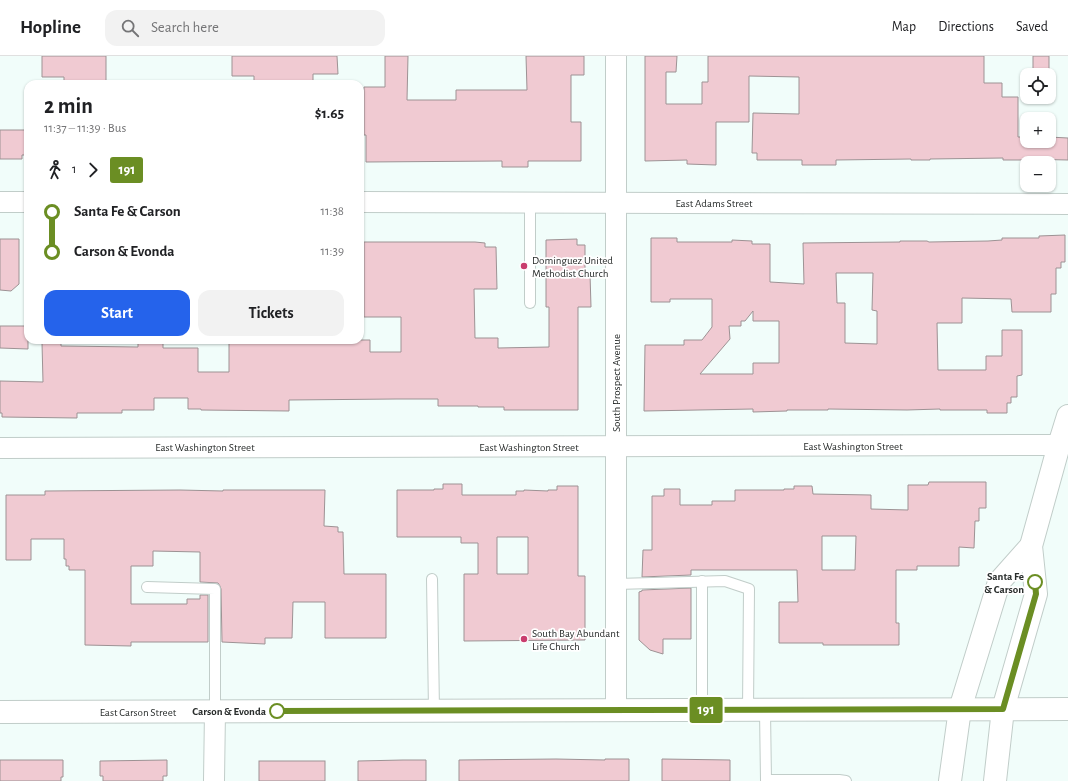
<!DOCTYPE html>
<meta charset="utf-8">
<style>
body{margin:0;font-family:"Alegreya Sans",sans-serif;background:#f2f2f2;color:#202124;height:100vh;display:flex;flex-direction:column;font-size:15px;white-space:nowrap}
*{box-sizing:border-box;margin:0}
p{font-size:13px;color:#757577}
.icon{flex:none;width:22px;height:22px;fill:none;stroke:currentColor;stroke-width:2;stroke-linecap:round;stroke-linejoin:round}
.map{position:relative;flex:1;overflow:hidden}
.details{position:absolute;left:24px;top:24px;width:340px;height:264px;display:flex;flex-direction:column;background:#fff;border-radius:12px;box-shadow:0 1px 3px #0004}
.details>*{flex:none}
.badge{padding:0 8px;border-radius:3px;font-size:14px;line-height:26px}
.controls{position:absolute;left:1020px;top:12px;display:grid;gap:8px}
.controls a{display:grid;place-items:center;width:36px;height:36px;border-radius:8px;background:#fff;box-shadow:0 1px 3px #0004;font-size:20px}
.map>.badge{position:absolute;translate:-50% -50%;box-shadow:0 0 0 2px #fff}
.legs{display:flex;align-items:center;gap:6px;height:44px;padding:0 20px;font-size:13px}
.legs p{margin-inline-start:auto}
.headline{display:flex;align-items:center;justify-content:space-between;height:68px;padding:0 20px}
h1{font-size:22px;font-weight:700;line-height:30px}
.primary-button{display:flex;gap:8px;margin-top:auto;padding:8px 20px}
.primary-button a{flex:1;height:46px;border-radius:12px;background:#2563eb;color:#fff;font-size:16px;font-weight:700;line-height:46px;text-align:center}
.primary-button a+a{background:#f2f2f2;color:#202124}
ul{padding:0 20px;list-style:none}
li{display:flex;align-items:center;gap:14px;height:40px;font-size:15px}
li i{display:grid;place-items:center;width:6px;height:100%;margin:0 5px;background:currentColor}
li i::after{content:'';width:10px;height:10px;margin:-5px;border:3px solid;border-radius:50%;background:#fff}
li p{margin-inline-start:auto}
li:first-child i{background:linear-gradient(#0000 50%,currentColor 0)}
li:last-child i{background:linear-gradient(currentColor 50%,#0000 0)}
header{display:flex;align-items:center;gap:24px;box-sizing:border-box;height:56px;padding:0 20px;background:#fff;border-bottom:1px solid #e0e0e0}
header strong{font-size:19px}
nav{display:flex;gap:22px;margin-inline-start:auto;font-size:14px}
.search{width:280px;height:36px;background:#f2f2f2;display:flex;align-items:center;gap:10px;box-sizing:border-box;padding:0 14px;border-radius:12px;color:#757577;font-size:15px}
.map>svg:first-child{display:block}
</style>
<header>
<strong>Hopline</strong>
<div class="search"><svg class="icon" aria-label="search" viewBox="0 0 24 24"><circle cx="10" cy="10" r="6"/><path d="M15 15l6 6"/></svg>Search here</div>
<nav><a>Map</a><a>Directions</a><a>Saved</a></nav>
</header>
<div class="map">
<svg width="1068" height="725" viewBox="0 0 1068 725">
<rect width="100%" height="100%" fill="#f1fdfa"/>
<g fill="#f0cad2" stroke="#9d9294" fill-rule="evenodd">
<path d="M42,0H106V28H64V21H42Z"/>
<path d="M232,0H337L338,18H313V28H254V20H232Z"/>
<path d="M385,0H408L407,44H456V34H527L526,0H584V19H571V66H581V105H528V111H502V105L366,106V79H364V31H385Z"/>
<path d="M645,0H677L676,16H666V48H702V26H708V0H984V27H1002V41H1018V81H1027V85H1049V81L1068,82V104L1022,103V104H1003V102L930,103V104H911V103L836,104V109H802V104H757V97H752L753,57L799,58V21L749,20V66H716V109L687,108V104L645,105Z"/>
<rect x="1033" y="0" width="16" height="19"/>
<path d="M1033,41H1049V47L1033,46Z"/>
<path d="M0,74H28V99H22V103H0Z"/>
<path d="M1065,179V206H1061V212H1056V238H1051V256H1012L1011,243L962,242V267H937L938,314H986V300H1002V274H1022V319L1017,320V341H1011V347H1007V357H987V354H940V353L907,354L828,353V354H787V355L753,356V353L644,355L645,289H684V284H702L712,271V243H670V246H651V182H677V186H732V184L752,185V188H770V226L804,228L803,187L900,186V185H927L929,186L988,185L1002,184V182H1039V180ZM836,217H873L872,254L877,255V288L845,287V247H837ZM753,255V265H779V307H753V318H700L730,283L729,270H741V265H745Z"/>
<path d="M0,183H19V228L11,235L0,234Z"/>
<path d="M577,183V189H585V218H590L591,251H578V354H504V351H478V350H438V343H396L289,344V355L201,354V353H188V342H154V354H122V357H77V362L2,361V357H0V325L43,326L42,287H61V290L138,291V286H163V292H198V316H229V284H370V296H401V261H364V186H475L485,187V191H496L497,233H474L475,282H498V292L549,291V251H546V184Z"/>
<path d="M0,270H28V293L0,292Z"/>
<path d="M929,426H986V452H979V465H975L974,492L959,491V510H917V514H896V567H899V589H823V587H779V546H798L797,514H691V519L642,521L643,494H652V440H664V433H680V449H712V445H735V434H784V433H794V430H812L813,438L871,439V453L908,454V429H928ZM822,480H856L855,514H822Z"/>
<path d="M443,428H462V439H516V435H524V434L548,435V434H557V430H578V520H585V584L464,585V518H478V487H461V481H397V434H434V433H443ZM497,481H528V518H497Z"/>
<path d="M180,434L223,435V434H325L324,470L338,471V476H343L344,518H386V582H325V546H293L292,582H265V588L222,586L221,533L220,530L218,527L200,526V496L153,495V510H131V548H187V543H200V539H208V586H131V590L85,589V514H69V510H66V503H64V483H31V504H6V439H45V435Z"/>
<path d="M691,532V583H663V598L650,594L639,584V536L642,535V534Z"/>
<path d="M556,703L605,704V703H629V725H459V704Z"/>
<path d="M662,703L730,704V725H662Z"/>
<path d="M0,704H63V721H61V725H0Z"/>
<path d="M167,704V720H163V725H103V720H100V705Z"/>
<path d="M403,704H426V725H358V705Z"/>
<rect x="259" y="705" width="66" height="20"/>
</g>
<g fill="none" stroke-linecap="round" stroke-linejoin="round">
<defs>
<g id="lane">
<path d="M530,247V147"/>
<path d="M432,523L434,655"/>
<path d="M702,525V654"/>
<path d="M616,528L725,525L749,533L748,654"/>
<path d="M147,531L215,533V655"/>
<path d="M765,654L766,725"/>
<path d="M766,724H839L846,725"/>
</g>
<g id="street">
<path d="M616,0V654"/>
<path d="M0,146H28"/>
<path d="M360,146L1068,148"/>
<path d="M0,392L1059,389"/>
<path d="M214,725L215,655"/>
</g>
<g id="secondary">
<path d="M0,656L1068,653"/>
<path d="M950,725L960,653L999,526L1031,490"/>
<path d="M995,725L1003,653L1036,538L1031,490L1059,389L1068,360"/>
</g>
</defs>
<use href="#lane" stroke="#c1cdc9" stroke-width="12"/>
<use href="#street" stroke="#c1cdc9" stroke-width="22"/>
<use href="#secondary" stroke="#c1cdc9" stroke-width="24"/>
<use href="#lane" stroke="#fff" stroke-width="10"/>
<use href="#street" stroke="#fff" stroke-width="20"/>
<use href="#secondary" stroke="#fff" stroke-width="22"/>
</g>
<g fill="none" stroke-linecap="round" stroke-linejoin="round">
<defs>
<path id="line-1" d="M277,655L1003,653L1036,538L1035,526"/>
</defs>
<use href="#line-1" stroke="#fff" stroke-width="9"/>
<use href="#line-1" stroke="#6b8e23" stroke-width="6"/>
</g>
<g fill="#c93d6e" stroke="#fff" stroke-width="1.5">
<circle cx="524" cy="210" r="4"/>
<circle cx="524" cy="583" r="4"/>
</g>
<g fill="#fff" stroke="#6b8e23" stroke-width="2">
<circle cx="1035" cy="526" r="7"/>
<circle cx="277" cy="655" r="7"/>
</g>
<g text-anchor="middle" stroke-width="3.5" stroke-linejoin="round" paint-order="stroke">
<g font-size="11" fill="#282c2b" stroke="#fff">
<text x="714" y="151">East Adams Street</text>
<text transform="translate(616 327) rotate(-90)" y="4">South Prospect Avenue</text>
<text x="853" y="394">East Washington Street</text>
<text x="205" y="395">East Washington Street</text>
<text x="529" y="395">East Washington Street</text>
<text x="138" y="660">East Carson Street</text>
</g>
<g font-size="11" fill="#282c2b" stroke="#fff" text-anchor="start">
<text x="532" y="208">Dominguez United<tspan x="532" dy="13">Methodist Church</tspan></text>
<text x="532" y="581">South Bay Abundant<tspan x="532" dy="13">Life Church</tspan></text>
</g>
<g font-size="11" font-weight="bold" fill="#282c2b" stroke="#fff" text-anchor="end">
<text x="1024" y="524">Santa Fe<tspan x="1024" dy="13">&amp; Carson</tspan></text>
<text x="266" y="659">Carson &amp; Evonda</text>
</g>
</g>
</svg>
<div class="controls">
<a><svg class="icon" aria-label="locate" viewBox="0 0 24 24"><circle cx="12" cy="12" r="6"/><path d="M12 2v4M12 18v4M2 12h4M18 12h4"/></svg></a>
<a>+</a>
<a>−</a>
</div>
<b class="badge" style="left:706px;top:654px;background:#6b8e23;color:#fff">191</b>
<section class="details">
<div class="headline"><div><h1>2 min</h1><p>11:37 – 11:39 · Bus</p></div><b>$1.65</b></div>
<div class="legs"><svg class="icon" aria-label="walk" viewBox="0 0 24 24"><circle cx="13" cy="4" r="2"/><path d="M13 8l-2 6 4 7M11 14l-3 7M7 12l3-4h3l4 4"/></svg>1<svg class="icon" aria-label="forward" viewBox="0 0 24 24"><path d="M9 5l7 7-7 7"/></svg><b class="badge" style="background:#6b8e23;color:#fff">191</b></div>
<ul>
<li><i style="color:#6b8e23"></i><b>Santa Fe &amp; Carson</b><p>11:38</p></li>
<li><i style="color:#6b8e23"></i><b>Carson &amp; Evonda</b><p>11:39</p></li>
</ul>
<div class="primary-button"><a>Start</a><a>Tickets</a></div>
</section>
</div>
